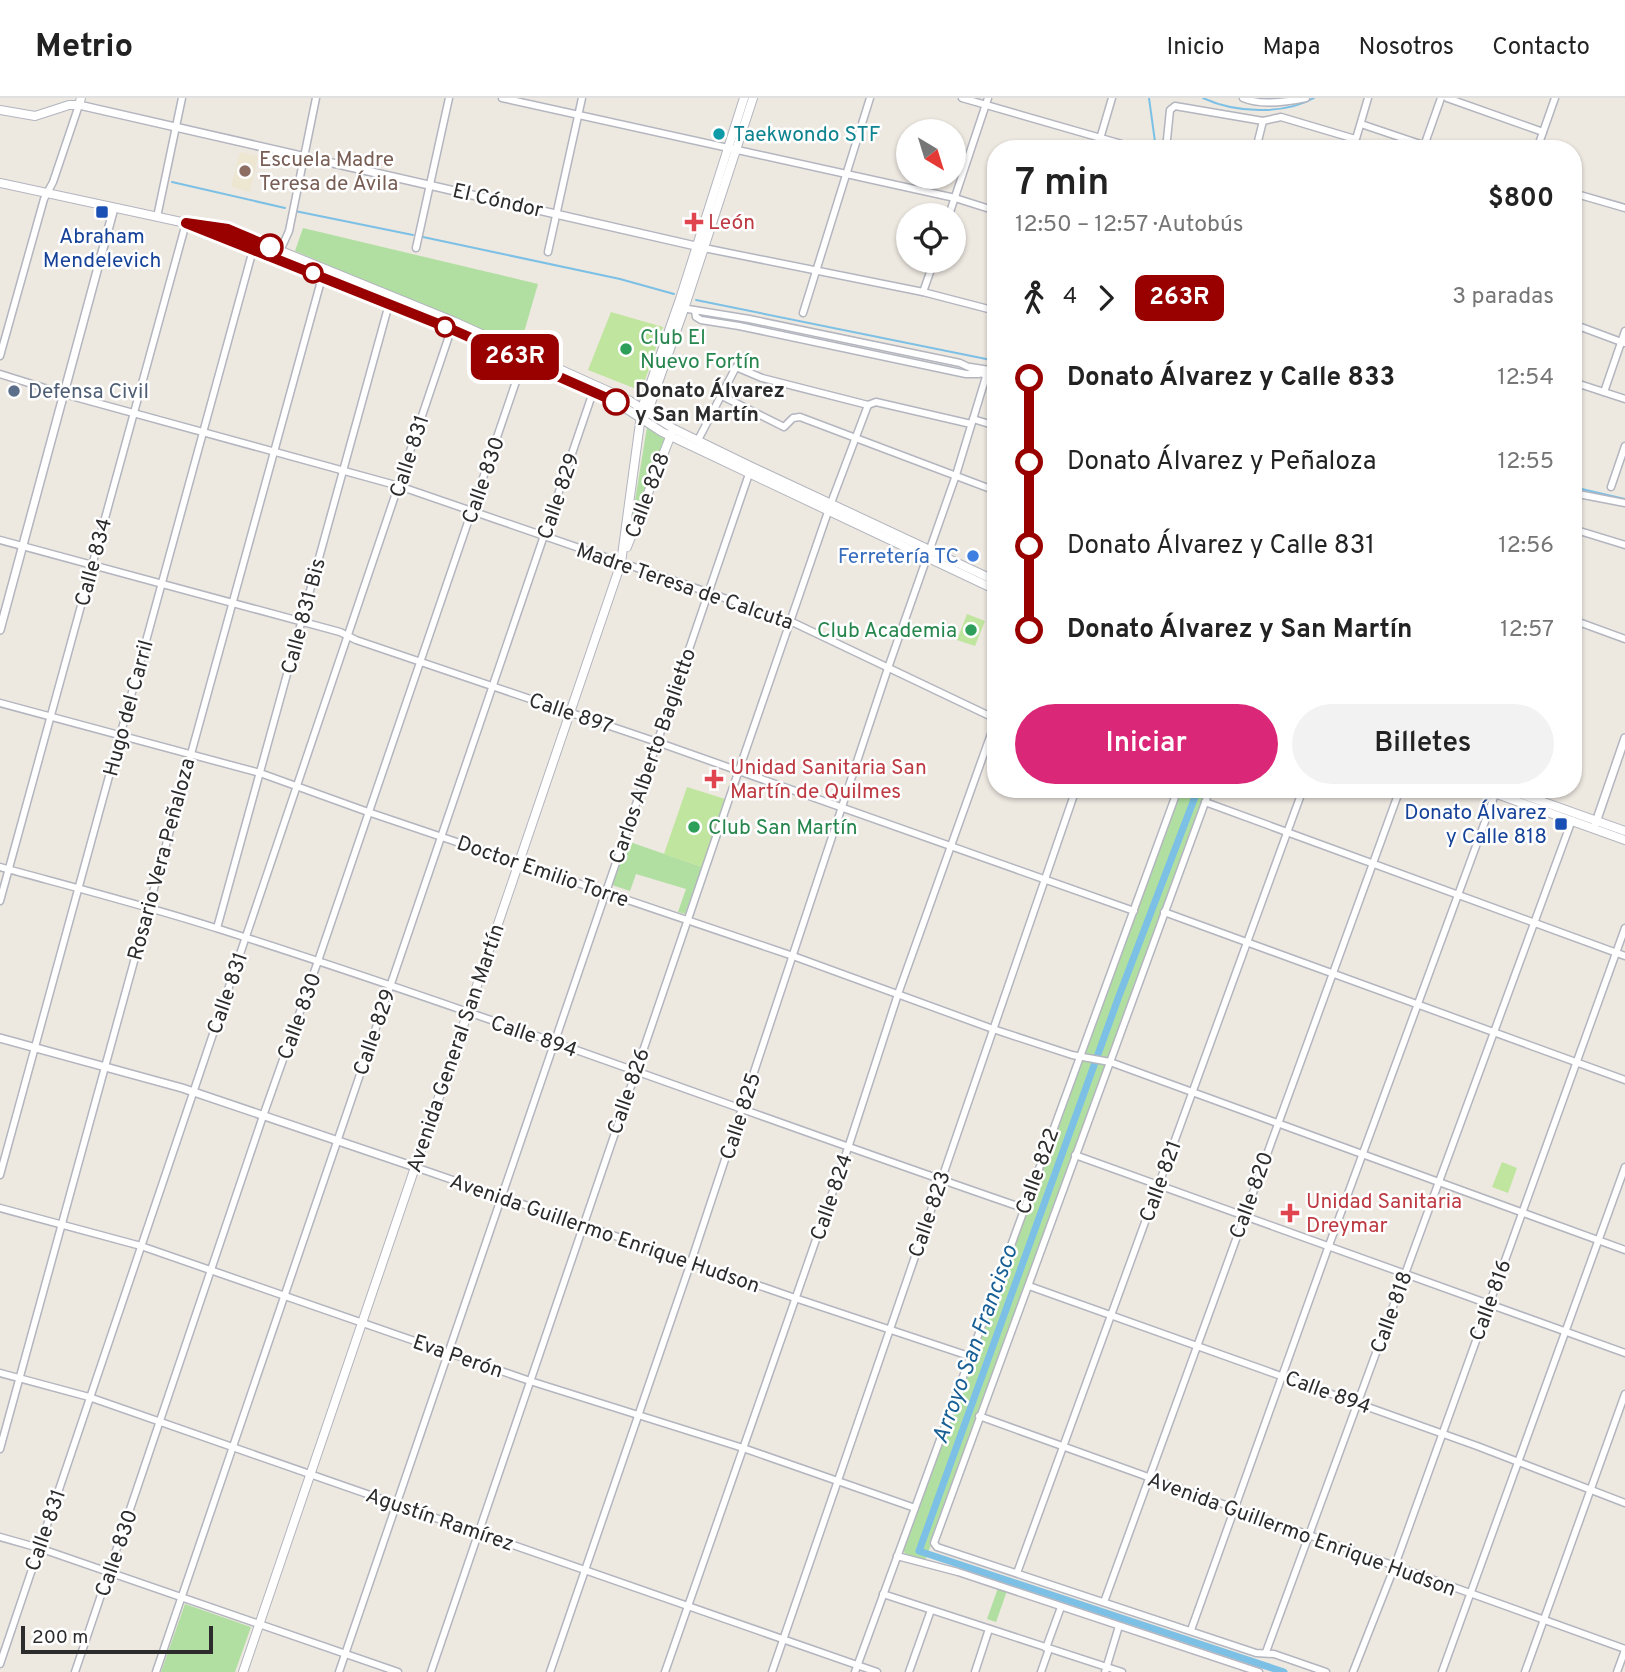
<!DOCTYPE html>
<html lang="es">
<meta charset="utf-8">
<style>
body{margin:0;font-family:Overpass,sans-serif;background:#f2f2f2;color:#222;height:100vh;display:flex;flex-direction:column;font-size:26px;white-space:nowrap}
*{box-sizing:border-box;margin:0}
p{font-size:23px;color:#767676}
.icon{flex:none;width:38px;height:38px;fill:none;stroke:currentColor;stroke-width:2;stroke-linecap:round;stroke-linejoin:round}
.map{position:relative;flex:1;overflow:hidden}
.details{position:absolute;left:987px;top:42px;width:595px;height:658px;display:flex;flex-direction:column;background:#fff;border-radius:28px;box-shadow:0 2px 5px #0004}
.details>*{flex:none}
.badge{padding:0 14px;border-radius:10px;font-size:24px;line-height:46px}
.needle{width:46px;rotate:142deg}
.tools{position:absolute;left:896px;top:21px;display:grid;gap:14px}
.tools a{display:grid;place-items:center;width:70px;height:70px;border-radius:50%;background:#fff;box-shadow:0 2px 5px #0004;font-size:35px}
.scale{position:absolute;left:21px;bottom:18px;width:192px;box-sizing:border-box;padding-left:7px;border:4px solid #2c2c2c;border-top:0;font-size:19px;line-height:24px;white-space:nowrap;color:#2c2c2c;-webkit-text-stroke:5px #fff;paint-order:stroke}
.map>.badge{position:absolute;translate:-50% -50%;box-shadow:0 0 0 4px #fff}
.legs{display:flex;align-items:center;gap:10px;height:77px;padding:0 28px;font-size:23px}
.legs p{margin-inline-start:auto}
.overview{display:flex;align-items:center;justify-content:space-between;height:119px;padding:0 28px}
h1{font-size:38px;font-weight:600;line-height:52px}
.primary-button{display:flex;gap:14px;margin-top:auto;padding:14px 28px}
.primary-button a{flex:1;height:80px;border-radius:42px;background:#db2777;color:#fff;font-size:28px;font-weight:600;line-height:80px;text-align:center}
.primary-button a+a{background:#f2f2f2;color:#222}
ul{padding:0 28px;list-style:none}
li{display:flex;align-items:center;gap:24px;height:84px;font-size:26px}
li i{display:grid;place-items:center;width:10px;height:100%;margin:0 9px;background:currentColor}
li i::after{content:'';width:18px;height:18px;margin:-9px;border:5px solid;border-radius:50%;background:#fff}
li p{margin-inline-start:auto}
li:first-child i{background:linear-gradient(#0000 50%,currentColor 0)}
li:last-child i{background:linear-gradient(currentColor 50%,#0000 0)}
header{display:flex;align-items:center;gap:42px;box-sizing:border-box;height:98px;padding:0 35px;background:#fff;border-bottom:2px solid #e0e0e0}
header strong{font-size:33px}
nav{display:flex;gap:38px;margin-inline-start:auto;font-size:24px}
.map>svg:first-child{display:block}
</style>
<header>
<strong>Metrio</strong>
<nav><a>Inicio</a><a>Mapa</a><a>Nosotros</a><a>Contacto</a></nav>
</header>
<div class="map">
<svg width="1625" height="1574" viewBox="0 0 1625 1574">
<rect width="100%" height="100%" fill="#ede8e0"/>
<path fill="#ede6d1" d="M240,54L258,58L250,94L231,89Z"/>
<g fill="#b0dfa1">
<path d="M303,130L538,186L520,248L295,153Z"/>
<path d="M647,329L666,342L634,422L632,421Z"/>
<path d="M1181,691H1207L925,1463L905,1456L903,1451Z"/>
<path d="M627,743L702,769L685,816L678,814L686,791L636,776L630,793L612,787Z"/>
<path d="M998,1490L1007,1493L996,1524L987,1521Z"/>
<path d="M185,1506L251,1529L235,1574H161Z"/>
</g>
<g fill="#c0e59e">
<path d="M611,214L663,229L642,291L639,292L588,272Z"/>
<path d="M967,516L985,523L975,548L957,542Z"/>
<path d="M687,689L725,701L702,769L664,756Z"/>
<path d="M1502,1064L1517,1070L1508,1095L1492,1089Z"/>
</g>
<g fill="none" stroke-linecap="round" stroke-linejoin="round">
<g stroke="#7cc0e6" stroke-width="2">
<path d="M1149,0L1156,51"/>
<path d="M1203,0C1235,15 1284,17 1314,0"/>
<path d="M172,84L285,110"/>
<path d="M295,113L413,137"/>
<path d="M423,139L620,181L674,196"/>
<path d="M696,202L996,263"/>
<path d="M1573,389L1625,401"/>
</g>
<path stroke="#7cc0e6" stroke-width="7" d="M1198,691L1119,898L919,1453L1284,1574"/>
<defs>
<g id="minor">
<path d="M502,0L955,100L996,113"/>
<path d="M962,0L1139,51"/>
<path d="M1243,0C1261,8 1287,4 1306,0"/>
<path d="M1447,0L1543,34"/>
<path d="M1361,26L1435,51"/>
<path d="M1424,48L1441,0"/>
<path d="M1097,51L1112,0"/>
<path d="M1166,51L1170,12L1175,8L1263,23L1281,19L1355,41"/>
<path d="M1256,51L1263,23"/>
<path d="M1353,51L1368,0"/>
<path d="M1537,51L1555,0"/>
<path d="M1573,95L1625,110"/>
<path d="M949,117L988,0"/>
<path d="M157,119L182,0"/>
<path d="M416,150L449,0"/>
<path d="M704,150L923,194L996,213"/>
<path d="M280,153L289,133L316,0"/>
<path d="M548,154L582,0"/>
<path d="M923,194L934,163"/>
<path d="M682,210L749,221L960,265L996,282"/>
<path d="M695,213L696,219L701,222L739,228L966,276H979"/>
<path d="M803,215L870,0"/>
<path d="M1573,226L1624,245"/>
<path d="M0,258L44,101L53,84L79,7"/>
<path d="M970,269L996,273"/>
<path d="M0,276L64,296L399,388L707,494L790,523L996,621"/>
<path d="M1573,284L1625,301"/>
<path d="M1604,294L1625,233"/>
<path d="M720,297L784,329L793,320L800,319L996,393"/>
<path d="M973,321L996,328"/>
<path d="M698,342L736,269L762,280L868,307L876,304L971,326"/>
<path d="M1611,389L1625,348"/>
<path d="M1573,395L1625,405"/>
<path d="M1573,431L1625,447"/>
<path d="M0,442L340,534L356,542L657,644L1134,813"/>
<path d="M1573,522L1625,541"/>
<path d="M0,605L260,675L368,714L793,858L993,931L1072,957L1110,964L1625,1152"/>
<path d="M1210,691L934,1445L937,1449L1256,1555L1274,1556L1326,1574"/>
<path d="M1205,704L1625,858"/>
<path d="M0,769C73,789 147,808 219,831C490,917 755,1018 1023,1110"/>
<path d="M0,803L186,125"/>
<path d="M1164,814L1625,982"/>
<path d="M217,830L389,206"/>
<path d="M1075,1057L1625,1255"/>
<path d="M415,1069L795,1200L969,1258"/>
<path d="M0,1077L254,148"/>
<path d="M0,1110L141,1148L530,1283L743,1350L915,1410"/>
<path d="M1029,1188L1477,1348L1625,1405"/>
<path d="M0,1275L89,1299L877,1574"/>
<path d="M979,1318L1625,1551"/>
<path d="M0,1351L324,172"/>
<path d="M0,1439L39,1450L398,1574"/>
<path d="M897,1458L958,1474L1259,1574"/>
<path d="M1017,1475L1303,691"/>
<path d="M883,1496L1122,1574"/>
<path d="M1104,1504L1400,691"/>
<path d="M1191,1532L1328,1150L1497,691"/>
<path d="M1046,1550L1061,1509"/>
<path d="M1266,1554L1572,722"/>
<path d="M0,1566L452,229"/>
<path d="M75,1574L263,1018L318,863L523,263"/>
<path d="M156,1574L593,294"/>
<path d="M339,1574L749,376"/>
<path d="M431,1574L729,701L831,405L868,307"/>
<path d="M550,1574L691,1164L888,570L956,377L988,272"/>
<path d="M665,1574L848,1050L898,896L996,622"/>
<path d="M772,1574L1076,691"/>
<path d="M855,1574L1178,691"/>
<path d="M909,1574L931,1512"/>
<path d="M975,1574L989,1531"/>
<path d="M1041,1574L1049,1551"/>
<path d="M1105,1574L1119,1528"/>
<path d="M1353,1574L1394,1470L1625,830"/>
<path d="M1442,1574L1625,1069"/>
<path d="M1525,1574L1625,1296"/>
<path d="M1617,1574L1625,1552"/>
</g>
<g id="tertiary">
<path d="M79,7L700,149"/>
<path d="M0,532L114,110"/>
<path d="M1595,727L1625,640"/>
<path d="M0,940L182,990L415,1069"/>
</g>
<g id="secondary">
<path d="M0,12L35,18L69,7H79L81,0"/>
<path d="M0,85L186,125L232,133L455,224L630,303L674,331L750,368L996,483"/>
<path d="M199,130L451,231L616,304L662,334L996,492"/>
<path d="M647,316L684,211L753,0"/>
<path d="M627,449L672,334"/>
<path d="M1483,691L1625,742"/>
<path d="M1507,691L1625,733"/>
<path d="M243,1574L621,465L642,310L680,201L744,0"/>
</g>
</defs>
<use href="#minor" stroke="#b3b5bf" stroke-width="9"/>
<use href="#tertiary" stroke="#b3b5bf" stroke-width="10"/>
<use href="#secondary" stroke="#b3b5bf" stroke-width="10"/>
<use href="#minor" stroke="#fff" stroke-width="6"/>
<use href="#tertiary" stroke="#fff" stroke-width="7"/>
<use href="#secondary" stroke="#fff" stroke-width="8"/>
</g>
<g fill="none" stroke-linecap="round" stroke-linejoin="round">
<defs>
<path id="line-1" d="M270,149L228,131L186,125L451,231L616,304"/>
</defs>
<use href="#line-1" stroke="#fff" stroke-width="16"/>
<use href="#line-1" stroke="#990100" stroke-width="10"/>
</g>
<circle fill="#0f9aa8" stroke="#fff" stroke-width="2.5" cx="719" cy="36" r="7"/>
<circle fill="#8d6e63" stroke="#fff" stroke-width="2.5" cx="245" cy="73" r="7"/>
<g fill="#1a4fb4" stroke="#fff" stroke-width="2.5">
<rect x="95" y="107" width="14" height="14" rx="3.5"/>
<rect x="1554" y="719" width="14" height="14" rx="3.5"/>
</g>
<g fill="#e0444e" stroke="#fff" stroke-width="2.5">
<path d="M690.5 113.5h7v7h7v7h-7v7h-7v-7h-7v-7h7z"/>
<path d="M710.5 670.5h7v7h7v7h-7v7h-7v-7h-7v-7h7z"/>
<path d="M1286.5 1104.5h7v7h7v7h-7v7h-7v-7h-7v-7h7z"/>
</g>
<g fill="#fff" stroke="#990100" stroke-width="3.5">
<circle cx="270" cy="149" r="12"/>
<circle cx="313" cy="175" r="9"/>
<circle cx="445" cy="229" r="9"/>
<circle cx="616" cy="304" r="12"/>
</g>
<g fill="#2e9e5b" stroke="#fff" stroke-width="2.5">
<circle cx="626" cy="251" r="7"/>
<circle cx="971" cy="532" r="7"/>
<circle cx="694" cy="729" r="7"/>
</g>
<circle fill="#5c6f8a" stroke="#fff" stroke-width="2.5" cx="14" cy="293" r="7"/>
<circle fill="#3f7fe0" stroke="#fff" stroke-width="2.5" cx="973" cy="458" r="7"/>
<g text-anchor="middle" stroke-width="5" stroke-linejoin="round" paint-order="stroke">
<g font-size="21" fill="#0d838f" stroke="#fff" text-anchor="start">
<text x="733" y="43">Taekwondo STF</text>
</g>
<g font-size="21" fill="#785e54" stroke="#fff" text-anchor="start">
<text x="259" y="68">Escuela Madre<tspan x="259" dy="24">Teresa de Ávila</tspan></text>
</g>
<g font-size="21" fill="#2c2c2c" stroke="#fff">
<text transform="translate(498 102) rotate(13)" y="7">El Cóndor</text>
<text transform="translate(409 358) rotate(-72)" y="7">Calle 831</text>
<text transform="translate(483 382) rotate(-71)" y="7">Calle 830</text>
<text transform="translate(647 397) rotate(-69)" y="7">Calle 828</text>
<text transform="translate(558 398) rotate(-71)" y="7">Calle 829</text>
<text transform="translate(93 464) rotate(-75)" y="7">Calle 834</text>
<text transform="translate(685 488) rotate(19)" y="7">Madre Teresa de Calcuta</text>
<text transform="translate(303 518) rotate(-75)" y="7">Calle 831 Bis</text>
<text transform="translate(128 610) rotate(-75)" y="7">Hugo del Carril</text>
<text transform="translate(571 615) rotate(19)" y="7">Calle 897</text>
<text transform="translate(652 658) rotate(-71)" y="7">Carlos Alberto Baglietto</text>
<text transform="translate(161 761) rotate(-75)" y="7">Rosario Vera Peñaloza</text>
<text transform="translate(543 773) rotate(19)" y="7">Doctor Emilio Torre</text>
<text transform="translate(227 895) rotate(-71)" y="7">Calle 831</text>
<text transform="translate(299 918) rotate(-70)" y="7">Calle 830</text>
<text transform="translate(374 934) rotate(-71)" y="7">Calle 829</text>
<text transform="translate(534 938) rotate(19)" y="7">Calle 894</text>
<text transform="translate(455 950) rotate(-71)" y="7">Avenida General San Martín</text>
<text transform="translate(628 993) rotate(-71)" y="7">Calle 826</text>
<text transform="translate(740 1018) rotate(-72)" y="7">Calle 825</text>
<text transform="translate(1037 1073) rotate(-70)" y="7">Calle 822</text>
<text transform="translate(1160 1083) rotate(-70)" y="7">Calle 821</text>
<text transform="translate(1251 1097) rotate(-70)" y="7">Calle 820</text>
<text transform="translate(831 1099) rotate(-71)" y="7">Calle 824</text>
<text transform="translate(929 1116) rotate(-71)" y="7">Calle 823</text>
<text transform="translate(605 1135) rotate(19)" y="7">Avenida Guillermo Enrique Hudson</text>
<text transform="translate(1490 1202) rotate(-70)" y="7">Calle 816</text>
<text transform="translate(1391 1214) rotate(-70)" y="7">Calle 818</text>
<text transform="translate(458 1258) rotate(19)" y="7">Eva Perón</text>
<text transform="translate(1328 1294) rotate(20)" y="7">Calle 894</text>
<text transform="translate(440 1421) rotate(19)" y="7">Agustín Ramírez</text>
<text transform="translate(45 1432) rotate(-71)" y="7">Calle 831</text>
<text transform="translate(1302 1436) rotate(20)" y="7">Avenida Guillermo Enrique Hudson</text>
<text transform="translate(116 1455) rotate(-71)" y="7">Calle 830</text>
</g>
<g font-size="21" fill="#be3a42" stroke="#fff" text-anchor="start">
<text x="708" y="131">León</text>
<text x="730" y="676">Unidad Sanitaria San<tspan x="730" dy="24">Martín de Quilmes</tspan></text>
<text x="1306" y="1110">Unidad Sanitaria<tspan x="1306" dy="24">Dreymar</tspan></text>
</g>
<g font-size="21" fill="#164399" stroke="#fff">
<text x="102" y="145">Abraham<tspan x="102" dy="24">Mendelevich</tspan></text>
<text x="1547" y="721" text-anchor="end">Donato Álvarez<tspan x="1547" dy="24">y Calle 818</tspan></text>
</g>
<g font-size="21" fill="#27864d" stroke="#fff" text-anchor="start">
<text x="640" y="246">Club El<tspan x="640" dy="24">Nuevo Fortín</tspan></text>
<text x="957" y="539" text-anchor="end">Club Academia</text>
<text x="708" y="736">Club San Martín</text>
</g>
<g font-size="21" font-weight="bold" fill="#2c2c2c" stroke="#fff" text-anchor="start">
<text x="635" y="299">Donato Álvarez<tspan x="635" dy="24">y San Martín</tspan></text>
</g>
<g font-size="21" fill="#4e5e75" stroke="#fff" text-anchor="start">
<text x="28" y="300">Defensa Civil</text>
</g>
<g font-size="21" fill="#366cbe" stroke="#fff" text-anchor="end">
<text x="959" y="465">Ferretería TC</text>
</g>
<g font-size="23" font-style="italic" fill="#185f95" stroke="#fff">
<text transform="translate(974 1246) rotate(-70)" y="8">Arroyo San Francisco</text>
</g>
</g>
</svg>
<div class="tools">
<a><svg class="needle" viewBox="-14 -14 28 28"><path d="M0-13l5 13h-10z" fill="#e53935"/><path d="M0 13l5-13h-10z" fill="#767676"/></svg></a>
<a><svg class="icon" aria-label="locate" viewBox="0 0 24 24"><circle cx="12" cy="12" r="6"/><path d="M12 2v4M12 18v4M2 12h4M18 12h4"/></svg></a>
</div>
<div class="scale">200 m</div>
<b class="badge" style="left:515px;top:259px;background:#990100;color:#fff">263R</b>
<section class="details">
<div class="overview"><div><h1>7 min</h1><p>12:50 – 12:57 · Autobús</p></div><b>$800</b></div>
<div class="legs"><svg class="icon" aria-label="walk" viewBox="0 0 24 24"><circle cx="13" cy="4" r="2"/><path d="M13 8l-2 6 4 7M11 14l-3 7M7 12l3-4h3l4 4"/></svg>4<svg class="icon" aria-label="forward" viewBox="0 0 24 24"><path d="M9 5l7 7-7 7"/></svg><b class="badge" style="background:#990100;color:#fff">263R</b><p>3 paradas</p></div>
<ul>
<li><i style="color:#990100"></i><b>Donato Álvarez y Calle 833</b><p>12:54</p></li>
<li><i style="color:#990100"></i><span>Donato Álvarez y Peñaloza</span><p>12:55</p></li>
<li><i style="color:#990100"></i><span>Donato Álvarez y Calle 831</span><p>12:56</p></li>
<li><i style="color:#990100"></i><b>Donato Álvarez y San Martín</b><p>12:57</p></li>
</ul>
<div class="primary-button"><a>Iniciar</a><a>Billetes</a></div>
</section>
</div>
